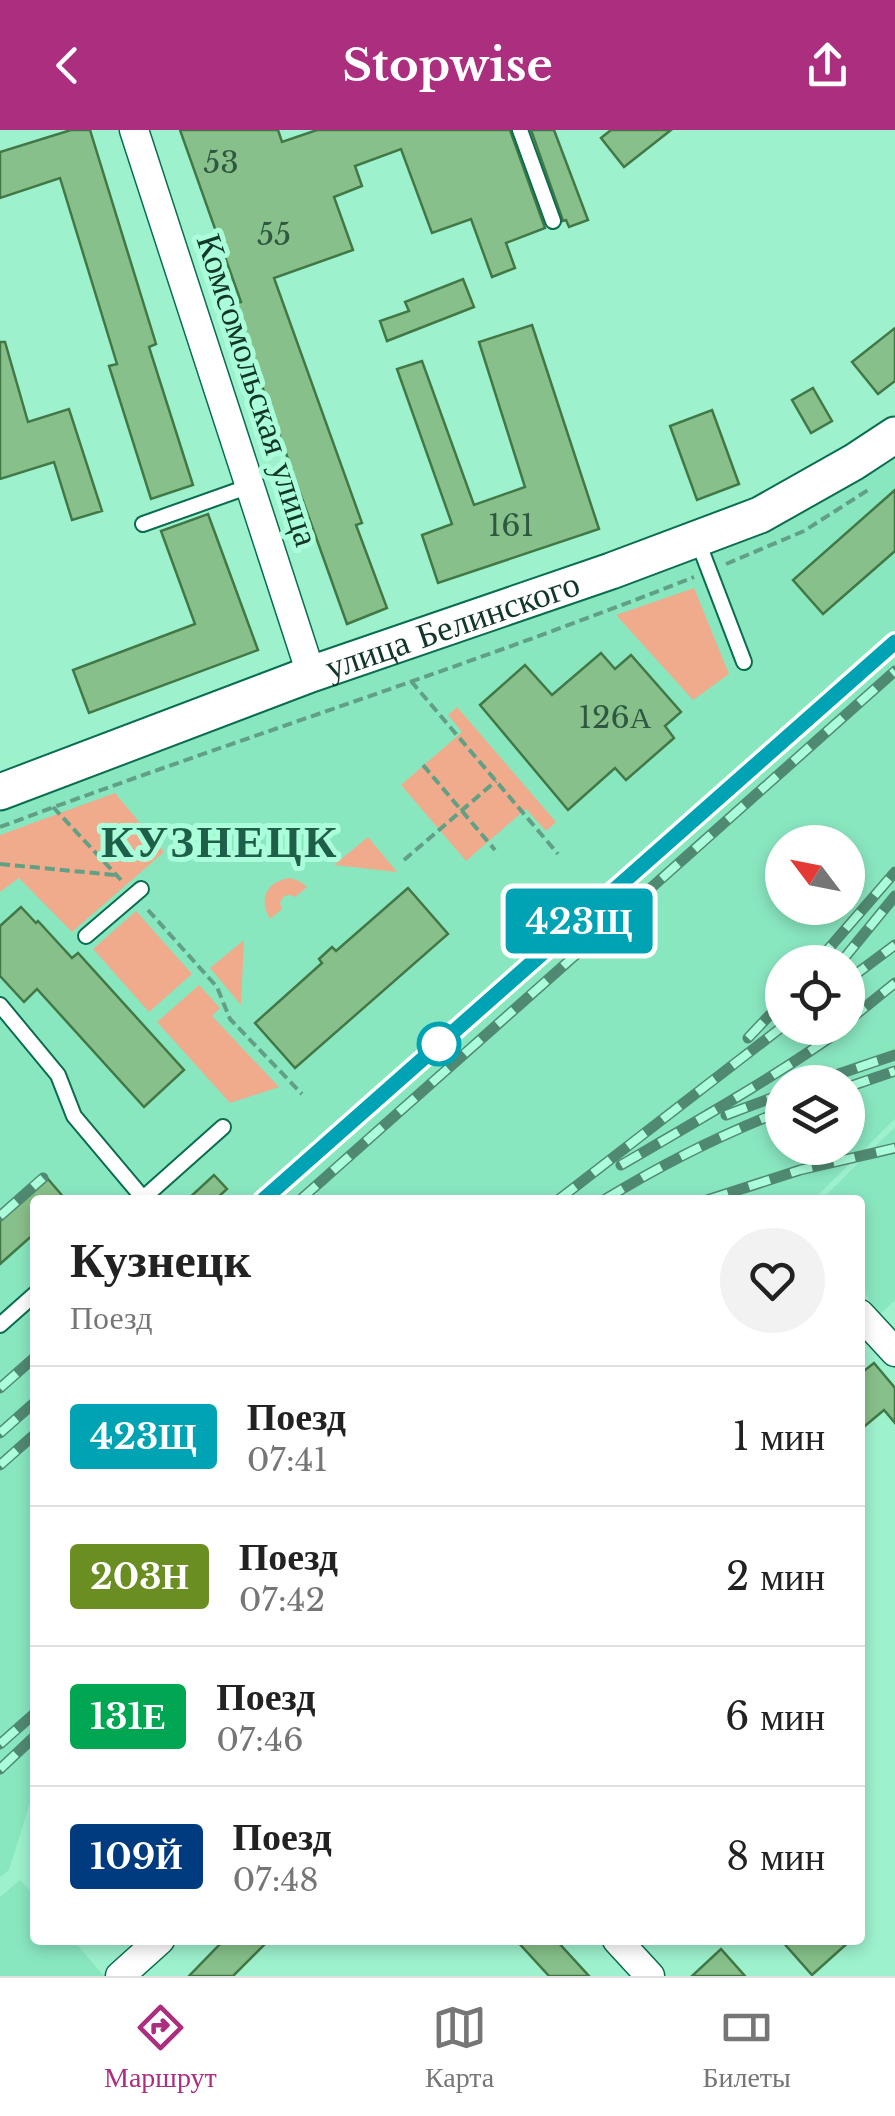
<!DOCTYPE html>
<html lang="ru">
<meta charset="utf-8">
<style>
body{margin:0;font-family:"Libre Baskerville",serif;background:#f2f2f2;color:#222;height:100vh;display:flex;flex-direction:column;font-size:38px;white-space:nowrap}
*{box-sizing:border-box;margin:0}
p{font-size:32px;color:#767676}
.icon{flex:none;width:55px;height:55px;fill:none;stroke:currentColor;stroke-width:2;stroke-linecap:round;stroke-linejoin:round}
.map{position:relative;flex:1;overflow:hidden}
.panel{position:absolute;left:30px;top:1065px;width:835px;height:750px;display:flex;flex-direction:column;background:#fff;border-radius:10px;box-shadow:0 5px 15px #0003}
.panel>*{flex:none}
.badge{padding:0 20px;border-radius:8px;font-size:35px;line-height:65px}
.needle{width:65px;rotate:302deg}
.tools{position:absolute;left:765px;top:695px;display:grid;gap:20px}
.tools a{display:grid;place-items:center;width:100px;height:100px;border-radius:50%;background:#fff;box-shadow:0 5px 15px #0003;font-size:50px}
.map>.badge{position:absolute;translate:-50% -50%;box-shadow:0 0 0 5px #fff}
.round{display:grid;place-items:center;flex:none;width:105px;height:105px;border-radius:52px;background:#f2f2f2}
.overview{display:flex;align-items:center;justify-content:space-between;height:170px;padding:0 40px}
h1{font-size:48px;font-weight:700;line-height:75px}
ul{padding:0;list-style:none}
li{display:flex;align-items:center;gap:30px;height:140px;padding:0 40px;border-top:2px solid #e0e0e0}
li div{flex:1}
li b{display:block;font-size:38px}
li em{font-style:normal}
li .badge{min-width:110px;font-weight:700;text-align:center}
header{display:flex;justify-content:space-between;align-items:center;height:130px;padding:0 40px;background:#ab2e7f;color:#fff;font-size:45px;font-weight:700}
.tab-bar{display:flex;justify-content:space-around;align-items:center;height:140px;border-top:2px solid #e0e0e0;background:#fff;font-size:28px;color:#767676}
.tab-bar a{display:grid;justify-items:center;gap:5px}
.tab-bar .current{color:#ab2e7f}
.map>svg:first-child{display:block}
</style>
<header><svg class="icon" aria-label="back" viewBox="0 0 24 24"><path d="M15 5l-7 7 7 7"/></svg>Stopwise<svg class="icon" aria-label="share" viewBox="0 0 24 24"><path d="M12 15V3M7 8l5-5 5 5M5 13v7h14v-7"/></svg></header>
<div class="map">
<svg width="895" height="1846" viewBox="0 0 895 1846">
<rect width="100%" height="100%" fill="#9df1cd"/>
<g fill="#89e7c0" fill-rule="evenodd">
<path d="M895,322V989L813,1070H35V1657L9,1740L0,1747V679ZM782,712H848V778H782ZM782,832H848V898H782ZM782,952H848V1018H782Z"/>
<path d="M895,997V1170L880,1184L860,1157V1070H821Z"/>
<path d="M20,1750L35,1766V1810H73L104,1846H0V1767Z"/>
</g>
<g fill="#efab8c">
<path d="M694,458L729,544L693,570L616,485Z"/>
<path d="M457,577L556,692L546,701L526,679L466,731L401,655L462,602L448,585Z"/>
<path d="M115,663L164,722L72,802L19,748L0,762V705Z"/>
<path d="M368,707L397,742L334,735Z"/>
<path d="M290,748L299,751L307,757L295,767L290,765L284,766L280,773L282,779L270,789C258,769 267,751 290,748Z"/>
<path d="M136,781L192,844L149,882L93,819Z"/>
<path d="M244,810L241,875L210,838Z"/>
<path d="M199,855L220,878L212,886L279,957L230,973L157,892Z"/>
</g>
<g fill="#87c08a" stroke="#427846" stroke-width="2.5">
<path d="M71,0H90L156,214L149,217L193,355L151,369L109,236L117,234L60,48L0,68V22Z"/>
<path d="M180,0H278L282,12L317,0H510L545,98L506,113L515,138L492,147L471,89L432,103L401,19L355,36L362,56L334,67L353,120L274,148L362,393L356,395L387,478L347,494L233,175L241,172Z"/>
<path d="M531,0H554L588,90L569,97L566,90L563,91Z"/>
<path d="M611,0H671L624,37L601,8Z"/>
<path d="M463,149L474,177L387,211L380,191L409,181L405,172Z"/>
<path d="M532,195L599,399L438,453L422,405L452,394L397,239L422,231L474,375L525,357L479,212Z"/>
<path d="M895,198V251L878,264L852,232Z"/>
<path d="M0,212H5L28,292L69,279L102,381L72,390L54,332L0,349Z"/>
<path d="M813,258L832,291L811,303L792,270Z"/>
<path d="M712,280L739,354L697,370L670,296Z"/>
<path d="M895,360V421L823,484L793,450Z"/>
<path d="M208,384L258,520L89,583L73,540L195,494L161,401Z"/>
<path d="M601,523L615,539L631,525L681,582L665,596L674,608L626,650L615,638L568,680L480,575L525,535L552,565Z"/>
<path d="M408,758L448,804L295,938L255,893L322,833L319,829L332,817L336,821Z"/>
<path d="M21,777L36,793L38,791L72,828L78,823L184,940L144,977L37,859L24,872L0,846V796Z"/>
<path d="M214,1045L227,1059L215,1070H187Z"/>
<path d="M48,1049L66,1070H35V1103L0,1134V1091Z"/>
<path d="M874,1233L895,1258V1293L884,1280L860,1300V1244Z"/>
<path d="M224,1810H269L233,1846H189Z"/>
<path d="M516,1810H556L589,1846H549Z"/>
<path d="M781,1810H851L812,1845Z"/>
<path d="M721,1819L745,1846H692Z"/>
</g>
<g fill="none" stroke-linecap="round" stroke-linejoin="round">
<defs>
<g id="service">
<path d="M520,0L553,91"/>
<path d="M143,394L250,356"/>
<path d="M697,409L744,532"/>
<path d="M86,806L141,759"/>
<path d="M0,875L58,945L74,986L143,1068"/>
<path d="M141,1070L223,997"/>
<path d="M0,1195L35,1164"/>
</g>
<g id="minor">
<path d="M134,0L311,544"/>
<path d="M860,1184L895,1222"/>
<path d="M617,1810L650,1846"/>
<path d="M120,1846L160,1810"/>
</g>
<g id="tertiary">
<path id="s1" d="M0,662L311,544L611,441L760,385L854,332L895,305"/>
</g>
</defs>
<use href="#service" stroke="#0b6d4f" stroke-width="18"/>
<use href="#minor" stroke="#0b6d4f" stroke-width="31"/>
<use href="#tertiary" stroke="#0b6d4f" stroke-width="39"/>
<g stroke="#61a085" stroke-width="4" stroke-dasharray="10 5" stroke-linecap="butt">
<path d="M726,434L804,401L868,360"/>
<path d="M411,551L558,724"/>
<path d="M423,635L495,720"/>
<path d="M53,677L121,750"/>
<path d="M0,697C230,611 465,538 694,447"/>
<path d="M404,730L496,651"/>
<path d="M0,734L115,745"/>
<path d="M148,780L217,857L230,889L302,964"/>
</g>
<use href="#service" stroke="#fff" stroke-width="14"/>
<use href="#minor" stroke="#fff" stroke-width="28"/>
<use href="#tertiary" stroke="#fff" stroke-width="35"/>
<defs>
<g id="rail">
<path d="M817,832L895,742"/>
<path d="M841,832L895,766"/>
<path d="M848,850L895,815"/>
<path d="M848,891L895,853"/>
<path d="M748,908L782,872"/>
<path d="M815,952L895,925"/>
<path d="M848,957L895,941"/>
<path d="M726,985L782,964"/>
<path d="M621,1035C697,991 773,948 844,898"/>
<path d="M263,1070L895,512"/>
<path d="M300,1070L895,541"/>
<path d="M558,1070L782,897"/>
<path d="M604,1070C661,1035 720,1005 782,981"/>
<path d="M707,1070L800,1040L895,1018"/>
<path d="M0,1086L43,1048"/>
<path d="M0,1258L35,1227"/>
<path d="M0,1303L35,1272"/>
<path d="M0,1335L35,1304"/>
<path d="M0,1614L35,1583"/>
<path d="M0,1639L35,1606"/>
</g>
</defs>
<use href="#rail" stroke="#508971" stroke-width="11"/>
<use href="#rail" stroke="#aafeda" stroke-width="8" stroke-dasharray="22" stroke-linecap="butt"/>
</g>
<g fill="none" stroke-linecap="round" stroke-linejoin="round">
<defs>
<path id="line" d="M263,1070L895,512"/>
</defs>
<use href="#line" stroke="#fff" stroke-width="22"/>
<use href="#line" stroke="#00a3b4" stroke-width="15"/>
</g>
<circle fill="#fff" stroke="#00a3b4" stroke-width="5" cx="439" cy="914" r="20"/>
<g text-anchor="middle" stroke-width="10" stroke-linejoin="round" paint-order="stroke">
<g font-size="30" fill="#2f5840">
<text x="221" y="43">53</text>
<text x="274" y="115">55</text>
<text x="511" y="406">161</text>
<text x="615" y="598">126А</text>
</g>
<g font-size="35" fill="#123628" stroke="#aafeda">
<text transform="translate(258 260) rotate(72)" y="12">Комсомольская улица</text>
<text dy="12" stroke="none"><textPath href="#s1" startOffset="482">улица Белинского</textPath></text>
</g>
<g font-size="45" font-weight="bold" letter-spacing="2.5" fill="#1d5f48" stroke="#aafeda">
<text x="220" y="727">КУЗНЕЦК</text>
</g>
</g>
</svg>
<div class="tools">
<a><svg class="needle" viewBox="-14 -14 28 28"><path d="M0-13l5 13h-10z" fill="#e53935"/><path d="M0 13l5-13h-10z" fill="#767676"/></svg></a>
<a><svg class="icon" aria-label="locate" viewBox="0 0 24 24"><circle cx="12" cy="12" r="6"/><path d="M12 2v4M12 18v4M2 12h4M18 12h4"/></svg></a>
<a><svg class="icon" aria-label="layers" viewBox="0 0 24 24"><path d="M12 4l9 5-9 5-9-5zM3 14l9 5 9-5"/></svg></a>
</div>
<b class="badge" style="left:579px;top:791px;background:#00a3b4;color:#fff">423Щ</b>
<section class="panel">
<div class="overview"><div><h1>Кузнецк</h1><p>Поезд</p></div><a class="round"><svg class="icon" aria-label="heart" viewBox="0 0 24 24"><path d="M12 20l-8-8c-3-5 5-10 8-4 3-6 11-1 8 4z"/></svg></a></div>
<ul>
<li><span class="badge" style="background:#00a3b4;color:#fff">423Щ</span><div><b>Поезд</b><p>07:41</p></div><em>1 мин</em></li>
<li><span class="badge" style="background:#6b8e23;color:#fff">203Н</span><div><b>Поезд</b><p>07:42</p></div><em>2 мин</em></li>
<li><span class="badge" style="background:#00a651;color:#fff">131Е</span><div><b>Поезд</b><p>07:46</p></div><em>6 мин</em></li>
<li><span class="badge" style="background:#003b80;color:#fff">109Й</span><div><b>Поезд</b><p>07:48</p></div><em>8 мин</em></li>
</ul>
</section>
</div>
<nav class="tab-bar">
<a class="current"><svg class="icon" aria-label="directions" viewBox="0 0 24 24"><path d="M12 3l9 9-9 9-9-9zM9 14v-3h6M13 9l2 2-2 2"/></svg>Маршрут</a>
<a><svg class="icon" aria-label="map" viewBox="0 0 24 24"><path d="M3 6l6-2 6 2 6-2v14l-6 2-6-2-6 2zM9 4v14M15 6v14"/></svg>Карта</a>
<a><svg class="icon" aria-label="tickets" viewBox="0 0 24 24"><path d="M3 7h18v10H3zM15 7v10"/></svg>Билеты</a>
</nav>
